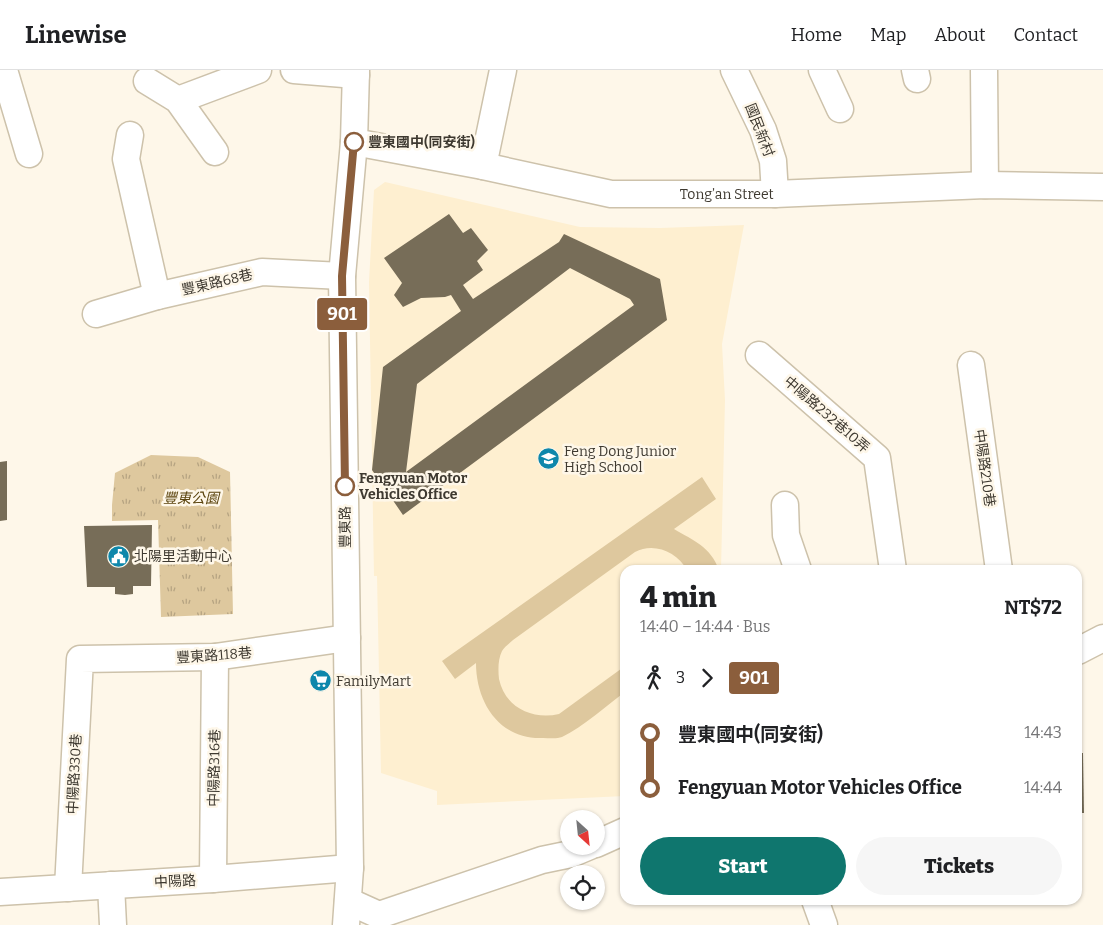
<!DOCTYPE html>
<meta charset="utf-8">
<style>
body{margin:0;font-family:Bitter,"Noto Sans TC",serif;background:#f6f6f6;color:#202124;height:100vh;display:flex;flex-direction:column;font-size:19px;white-space:nowrap}
*{box-sizing:border-box;margin:0}
p{font-size:16px;color:#757577}
.icon{flex:none;width:28px;height:28px;fill:none;stroke:currentColor;stroke-width:2;stroke-linecap:round;stroke-linejoin:round}
.map{position:relative;flex:1;overflow:hidden}
.panel{position:absolute;left:620px;top:495px;width:462px;height:340px;display:flex;flex-direction:column;background:#fff;border-radius:15px;box-shadow:0 1px 4px #0004}
.panel>*{flex:none}
.badge{padding:0 10px;border-radius:4px;font-size:18px;line-height:32px}
.needle{width:32px;rotate:153deg}
.controls{position:absolute;left:560px;top:740px;display:grid;gap:10px}
.controls a{display:grid;place-items:center;width:45px;height:45px;border-radius:50%;background:#fff;box-shadow:0 1px 4px #0004;font-size:25px}
.map>.badge{position:absolute;translate:-50% -50%;box-shadow:0 0 0 2px #fff}
.legs{display:flex;align-items:center;gap:8px;height:55px;padding:0 20px;font-size:16px}
.legs p{margin-inline-start:auto}
.overview{display:flex;align-items:center;justify-content:space-between;height:85px;padding:0 20px}
h1{font-size:28px;font-weight:800;line-height:38px}
.primary-button{display:flex;gap:10px;margin-top:auto;padding:10px 20px}
.primary-button a{flex:1;height:58px;border-radius:30px;background:#0f766e;color:#fff;font-size:20px;font-weight:800;line-height:58px;text-align:center}
.primary-button a+a{background:#f6f6f6;color:#202124}
ul{padding:0 20px;list-style:none}
li{display:flex;align-items:center;gap:18px;height:55px;font-size:19px}
li i{display:grid;place-items:center;width:8px;height:100%;margin:0 6px;background:currentColor}
li i::after{content:'';width:12px;height:12px;margin:-6px;border:4px solid;border-radius:50%;background:#fff}
li p{margin-inline-start:auto}
li:first-child i{background:linear-gradient(#0000 50%,currentColor 0)}
li:last-child i{background:linear-gradient(currentColor 50%,#0000 0)}
header{display:flex;align-items:center;gap:30px;box-sizing:border-box;height:70px;padding:0 25px;background:#fff;border-bottom:1px solid #e0e0e0}
header strong{font-size:24px}
nav{display:flex;gap:28px;margin-inline-start:auto;font-size:18px}
.map>svg:first-child{display:block}
</style>
<header>
<strong>Linewise</strong>
<nav><a>Home</a><a>Map</a><a>About</a><a>Contact</a></nav>
</header>
<div class="map">
<svg width="1103" height="855" viewBox="0 0 1103 855">
<defs>
<pattern id="park-tufts" width="24" height="20" patternUnits="userSpaceOnUse" patternTransform="scale(1.25)"><rect width="24" height="20" fill="#dec89e"/><path d="M3 7l-1-3M5 7V3M7 7l1-3M15 17l-1-3M17 17v-4M19 17l1-3" fill="none" stroke="#b5a381"/></pattern>
</defs>
<rect width="100%" height="100%" fill="#fef7e9"/>
<path fill="#feefd0" d="M385,112L580,157L660,158L744,155L722,274L725,330L721,500H625V726L437,735V721L381,703L377,506H374L369,212L374,120Z"/>
<path fill="url(#park-tufts)" d="M151,385L198,387L230,402L233,544L161,547L158,450L112,451V435L115,403Z"/>
<path fill="#dec89e" d="M702,407L716,429L674,459C694,471 710,476 719,500H687C677,482 654,472 635,482L513,570C510,573 504,577 502,581C498,589 498,600 499,609C505,638 533,650 559,644L625,596V622C606,636 583,657 562,667C557,669 549,668 543,668C500,670 476,633 476,593L455,609L442,591Z"/>
<g fill="#776d58" fill-rule="evenodd">
<path d="M449,144L463,163L471,158L488,180L477,191L483,200L463,215L473,229L559,172L564,164L660,209L667,250L403,445L372,400L383,297L461,241L451,225L445,227L421,228L403,237L394,225L402,213L384,188ZM570,198L630,229L634,235L406,402L417,314Z"/>
<path d="M7,391V450L0,451V392Z"/>
<path d="M152,455L151,516H133V524L125,525L115,524V517H87L84,456Z"/>
<rect x="1078" y="604" width="4" height="59"/>
<path d="M1078,683H1083L1084,743H1078Z"/>
</g>
<g fill="none" stroke-linecap="round" stroke-linejoin="round">
<defs>
<g id="minor">
<path d="M4,0L29,84"/>
<path d="M294,0L356,5"/>
<path d="M734,0L763,60L773,91L775,124"/>
<path d="M822,0L840,39"/>
<path d="M915,0L917,9"/>
<path d="M984,0L985,115"/>
<path d="M147,11L178,30L215,82"/>
<path d="M178,30L258,0"/>
<path d="M130,65L126,89L157,226"/>
<path id="s1" d="M354,72L483,96L611,124H775L985,115L1103,117"/>
<path d="M483,96L503,0"/>
<path d="M96,244L157,226L262,202L342,206"/>
<path d="M759,285L877,388L893,500"/>
<path d="M971,295L999,500"/>
<path d="M785,435L786,465L798,500"/>
<path d="M1078,581L1103,568"/>
<path d="M596,774L625,761"/>
<path d="M213,809L215,587"/>
<path d="M111,815L113,855"/>
<path d="M68,818L80,589L215,587L347,568"/>
<path d="M0,822L213,809L350,798"/>
<path d="M815,830L824,855"/>
<path d="M348,831L379,845L542,790L571,784L590,776"/>
<path d="M346,855L350,798L342,206L354,72L356,0"/>
</g>
</defs>
<use href="#minor" stroke="#cdc2ab" stroke-width="29"/>
<use href="#minor" stroke="#fff" stroke-width="26"/>
</g>
<g fill="none" stroke-linecap="round" stroke-linejoin="round">
<defs>
<path id="line-1" d="M345,416L342,206L354,72"/>
</defs>
<use href="#line-1" stroke="#fff" stroke-width="11"/>
<use href="#line-1" stroke="#8b5e3c" stroke-width="8"/>
</g>
<defs>
<symbol id="school-disc" viewBox="-11 -11 22 22"><circle r="9.5" fill="#0e87ab" stroke="#fef7e9"/><path d="M0-5L7-2L0 1L-7-2ZM-4 1L0 2.5L4 1V4Q0 6-4 4Z" fill="#fff"/></symbol>
<symbol id="civic-disc" viewBox="-11 -11 22 22"><circle r="9.5" fill="#0e87ab" stroke="#fef7e9"/><path d="M-.6-6.5H3V-4.5H.6V-3L4-1V1h2V6H-6V1h2V-1L-.6-3ZM-1.2 2.5V6h2.4V2.5Z" fill="#fff"/></symbol>
<symbol id="supermarket-disc" viewBox="-11 -11 22 22"><circle r="9.5" fill="#0e87ab" stroke="#fef7e9"/><path d="M-6-5.5h2.5l.6 2H6L4.5 2H-2.5L-4.4-4H-6ZM-1.5 3.2a1.3 1.3 0 1 0 .1 0ZM3 3.2a1.3 1.3 0 1 0 .1 0Z" fill="#fff"/></symbol>
</defs>
<g fill-rule="evenodd">
<use href="#school-disc" x="536" y="376" width="25" height="25"/>
<use href="#civic-disc" x="106" y="474" width="25" height="25"/>
<use href="#supermarket-disc" x="308" y="598" width="25" height="25"/>
</g>
<g fill="#fff" stroke="#8b5e3c" stroke-width="2.5">
<circle cx="354" cy="72" r="9"/>
<circle cx="345" cy="416" r="9"/>
</g>
<g text-anchor="middle" stroke-width="5" stroke-linejoin="round" paint-order="stroke">
<g font-size="14" fill="#3e3930" stroke="#fef7e9">
<text transform="translate(760 60) rotate(69)" y="5">國民新村</text>
<text dy="5" stroke="none"><textPath href="#s1" startOffset="378">Tong’an Street</textPath></text>
<text transform="translate(217 212) rotate(-13)" y="5">豐東路68巷</text>
<text transform="translate(827 344) rotate(41)" y="5">中陽路232巷10弄</text>
<text transform="translate(985 398) rotate(82)" y="5">中陽路210巷</text>
<text transform="translate(345 457) rotate(-91)" y="5">豐東路</text>
<text transform="translate(214 585) rotate(-4)" y="5">豐東路118巷</text>
<text transform="translate(214 698) rotate(-89)" y="5">中陽路316巷</text>
<text transform="translate(74 704) rotate(-87)" y="5">中陽路330巷</text>
<text transform="translate(175 811) rotate(-3)" y="5">中陽路</text>
</g>
<g font-size="14" font-weight="bold" fill="#3e3930" stroke="#fef7e9" text-anchor="start">
<text x="368" y="77">豐東國中(同安街)</text>
<text x="359" y="413">Fengyuan Motor<tspan x="359" dy="16">Vehicles Office</tspan></text>
</g>
<g font-size="14" fill="#3e3930" stroke="#fef7e9" text-anchor="start">
<text x="564" y="386">Feng Dong Junior<tspan x="564" dy="16">High School</tspan></text>
<text x="134" y="491">北陽里活動中心</text>
<text x="336" y="616">FamilyMart</text>
</g>
<g font-size="14" font-style="italic" fill="#5b440e" stroke="#fef7e9">
<text x="191" y="433">豐東公園</text>
</g>
</g>
</svg>
<div class="controls">
<a><svg class="needle" viewBox="-14 -14 28 28"><path d="M0-13l5 13h-10z" fill="#e53935"/><path d="M0 13l5-13h-10z" fill="#757577"/></svg></a>
<a><svg class="icon" aria-label="locate" viewBox="0 0 24 24"><circle cx="12" cy="12" r="6"/><path d="M12 2v4M12 18v4M2 12h4M18 12h4"/></svg></a>
</div>
<b class="badge" style="left:342px;top:244px;background:#8b5e3c;color:#fff">901</b>
<section class="panel">
<div class="overview"><div><h1>4 min</h1><p>14:40 – 14:44 · Bus</p></div><b>NT$72</b></div>
<div class="legs"><svg class="icon" aria-label="walk" viewBox="0 0 24 24"><circle cx="13" cy="4" r="2"/><path d="M13 8l-2 6 4 7M11 14l-3 7M7 12l3-4h3l4 4"/></svg>3<svg class="icon" aria-label="forward" viewBox="0 0 24 24"><path d="M9 5l7 7-7 7"/></svg><b class="badge" style="background:#8b5e3c;color:#fff">901</b></div>
<ul>
<li><i style="color:#8b5e3c"></i><b>豐東國中(同安街)</b><p>14:43</p></li>
<li><i style="color:#8b5e3c"></i><b>Fengyuan Motor Vehicles Office</b><p>14:44</p></li>
</ul>
<div class="primary-button"><a>Start</a><a>Tickets</a></div>
</section>
</div>
